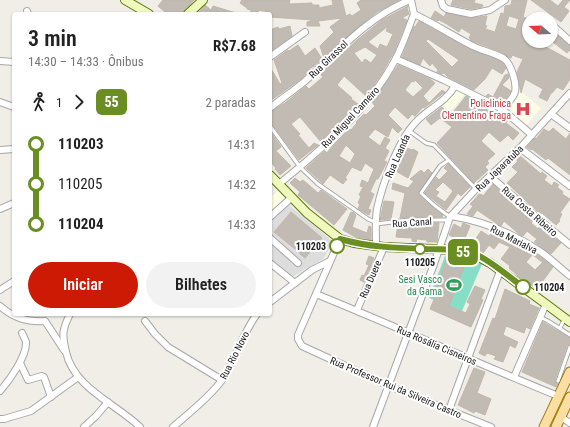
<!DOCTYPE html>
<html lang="pt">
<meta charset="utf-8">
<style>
body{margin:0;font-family:"Roboto Condensed",sans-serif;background:#f2f2f2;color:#222;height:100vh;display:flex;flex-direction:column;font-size:15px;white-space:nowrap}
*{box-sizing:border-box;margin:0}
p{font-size:13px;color:#767676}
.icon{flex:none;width:22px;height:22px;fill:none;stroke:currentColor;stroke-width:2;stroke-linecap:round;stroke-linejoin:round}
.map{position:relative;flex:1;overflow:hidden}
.side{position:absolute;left:12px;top:12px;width:260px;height:304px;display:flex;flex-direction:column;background:#fff;border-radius:4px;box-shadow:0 1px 3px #0004}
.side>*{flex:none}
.badge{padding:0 8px;border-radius:6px;font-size:14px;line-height:26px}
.needle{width:26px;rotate:289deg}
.controls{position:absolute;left:522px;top:12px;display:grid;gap:8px}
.controls a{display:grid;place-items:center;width:36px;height:36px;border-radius:50%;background:#fff;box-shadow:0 1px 3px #0004;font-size:20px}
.map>.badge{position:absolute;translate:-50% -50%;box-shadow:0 0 0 2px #fff}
.legs{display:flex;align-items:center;gap:6px;height:44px;padding:0 16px;font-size:13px}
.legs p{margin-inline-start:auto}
.head{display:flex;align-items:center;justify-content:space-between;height:68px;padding:0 16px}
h1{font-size:22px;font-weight:600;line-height:30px}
.cta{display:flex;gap:8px;margin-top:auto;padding:8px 16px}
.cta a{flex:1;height:46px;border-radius:24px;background:#cc1a04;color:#fff;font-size:16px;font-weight:600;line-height:46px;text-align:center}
.cta a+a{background:#f2f2f2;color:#222}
ul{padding:0 16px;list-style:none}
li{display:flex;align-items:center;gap:14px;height:40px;font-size:15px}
li i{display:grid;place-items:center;width:6px;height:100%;margin:0 5px;background:currentColor}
li i::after{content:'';width:10px;height:10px;margin:-5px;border:3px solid;border-radius:50%;background:#fff}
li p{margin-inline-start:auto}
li:first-child i{background:linear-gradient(#0000 50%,currentColor 0)}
li:last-child i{background:linear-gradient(currentColor 50%,#0000 0)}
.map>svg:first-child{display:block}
</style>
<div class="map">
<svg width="570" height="427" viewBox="0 0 570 427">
<rect width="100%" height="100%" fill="#f0eee7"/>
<path fill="#dedddd" d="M289,205L333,242L323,259L290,278L270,260V221Z"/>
<g fill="#fbfee2">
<path d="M457,88L465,94L450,112L443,105Z"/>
<path d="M520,91L541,108L525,127L505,109Z"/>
<path d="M281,188L289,198L270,215V198Z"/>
</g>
<path fill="#87dec6" d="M445,256H462L482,264L462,311L429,298Z"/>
<g fill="#c1bbb3" stroke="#c2b7a9" fill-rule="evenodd">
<path d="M163,0H194L183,13L181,11L179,14H163L165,12L158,6Z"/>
<path d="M242,0H290L289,4L312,3V5H319V8L333,5L332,0H342L346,16L350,14L352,16L361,10L357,3L361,0H399L377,12L364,22L324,58L320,46L334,32L330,27L342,18L318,21L320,26H307V22L313,20L270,17V12L258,10L259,14H251V10L247,9V8L240,3Z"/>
<path d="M453,0H475L474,3L483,5L482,7L471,9L451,5Z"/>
<path d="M512,0H527L523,17L529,19V35L527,40L544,46L570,60V79L563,90L557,87L552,93H551L547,101L539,97L543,89L525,79L521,93L517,72L523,59L512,55L511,58H510L501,52L470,40L471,39L469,38L471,34L461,28L459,32L445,23L439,20L438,21L431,18L435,11L444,17L446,13L470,18L487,16L485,25L487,26L485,29L495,32L501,13L504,14L505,6L511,5ZM509,16L519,19L516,29L506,26Z"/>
<path d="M531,0H550L558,6L563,0H570L564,7L569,11L561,22Z"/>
<path d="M205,5L211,10L213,6L236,13V14H197Z"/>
<path d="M408,6L407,8L409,14L402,18L407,20L394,52L381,75L366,96L344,76L337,85L352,98L351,99L358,104L348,116L345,119L344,118L321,142L300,117L291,124L300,134L298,135L309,148L314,143L318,145L299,160L272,124L270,123V112L285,103L306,86L309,89L323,77L320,74L357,40L382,20ZM388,26L386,31L393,34L387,47L380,44L378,49L368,42ZM365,47L377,55L371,63L365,59L362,63L354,53Z"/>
<path d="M419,21L471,50L500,61L506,68L502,74L492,68L485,79L474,90L448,77L444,73L442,74L437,72L438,70L432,63L430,66L423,58L420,65L402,57L414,26L415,27ZM428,39L459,60L452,67L426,41Z"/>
<path d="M290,26L292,36L271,51L270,30L278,27L279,29Z"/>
<path d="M558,36L570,45V50L567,53L553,42Z"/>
<path d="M298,45L305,56L315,48L322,59L313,67V66L301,79L270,101V67L280,84L282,83L274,60L288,50L289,51Z"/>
<path d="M398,65L430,79L435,83L423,96L429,103L442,90L445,92L424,108L423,107L415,116L412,114L408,119L395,107L388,115L402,129L398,133L392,127L388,137L375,129L368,137L380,146L385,137L390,140L385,148L389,151L384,161L387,162L378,179H376L370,192L374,194L368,209L371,210L369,215L358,209L360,204L358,203L361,196L359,195L363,187L360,186L362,180L368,183L374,169L365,163L361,171L352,167L345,178L347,179L343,184L330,175L323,184L306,168L325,151L327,153L333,145L349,129L351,130L357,123L356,122L364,114L366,115L375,106L372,102L388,80ZM415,80L423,88L413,97L405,90L412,81L414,82ZM346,145L355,154L350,163L339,156Z"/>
<path d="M508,74L509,78L502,85L511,91L505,100L501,104L486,96L488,94L493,97L505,75Z"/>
<path d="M466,96L476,101L494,115L497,111L499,113L508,120L506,123L519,133L513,140L508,135L500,142L489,132L481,141L495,154L487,161L489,163L485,167L488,170L474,183L437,143L452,127L440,118L431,125L426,119L442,107L450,116Z"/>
<path d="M553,128L566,139L570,133V175L548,158L546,160L532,149L531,150L527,147L535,138L536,139L544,129L549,132Z"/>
<path d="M270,131L281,147L276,151L291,166L280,175L275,169L276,168L270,161Z"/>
<path d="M404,147L412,150L413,149L418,152L408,178L394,170Z"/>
<path d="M519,155L541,174L542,172L547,176L544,180L552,186L554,182L559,185L557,187L563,192L562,194L570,199L560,213L562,214L559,220L560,221L556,225L542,213L540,214L507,183L518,172L512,167L518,161L515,159Z"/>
<path d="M448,164L470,187L461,196L458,193L446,210L425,193L436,177L439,180L448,171L444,168ZM443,182L453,191L445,202L436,196L439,192L435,190Z"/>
<path d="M428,169L432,173L418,194L432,207L443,215L442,217L400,218L405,193L392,189L393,183L408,188L414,181L410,179L421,170L424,173Z"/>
<path d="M295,178L300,182L303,180L318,193L321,190L347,209L334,225L298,195L300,192L290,183Z"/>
<path d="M493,184L511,201L510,202L518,210L519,208L524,212L523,214L533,221L531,223L538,229L540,226L553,239L554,238L561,243L551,254L534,242L537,239L527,231L523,236L519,234L504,221L501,226L496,223L477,210L473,216L467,214L473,206L470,204L474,200L480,193L483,196Z"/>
<path d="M384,201L394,202L391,219L380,220Z"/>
<path d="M291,212L322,238L305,258L300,254V253L274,232Z"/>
<path d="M351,212L352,213L353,212L356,215L352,227L367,233L369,226L371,227V240L357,238L343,230Z"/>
<path d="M409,223H439L437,242H427V240L417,239L416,242L412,241V238L396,237L398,224Z"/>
<path d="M463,223L470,226L462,245L455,242L457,239L449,235L454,224L461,228Z"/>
<path d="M481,231L489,236L492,232L496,233L514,243L515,242L518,243L527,250L528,249L534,253L526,262L535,270L544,261L542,262L533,255L534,253L542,258L553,267L537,289L517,276V275L509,268L510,266L501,259L510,247L499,242L494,249L489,245L483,253L477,249L479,247L473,243Z"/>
<path d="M369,256L374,258L364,282L360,280L362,275L364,276L369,265L366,264Z"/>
<path d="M447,258L455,261L451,269L454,270L460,262L465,264L449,306L466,313L470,304L467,302L475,286L485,290L481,299L483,300L471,327L430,309L435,297L433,296Z"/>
<path d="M505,289L530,301L529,304L539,308L530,329L526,327L524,333L506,326L503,335L518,342L515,348L510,345L503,362L494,359L496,356L487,353L485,356L479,353L493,318L495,319Z"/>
<path d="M543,322L570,338V344L567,346L555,380L556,383L558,384L556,387L522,372Z"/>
<path d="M474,368L485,372L477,393L491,399L485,415L475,411L474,413L458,405Z"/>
</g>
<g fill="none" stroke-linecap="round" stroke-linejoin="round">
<defs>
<g id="lane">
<path d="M270,126L300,167L318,184L368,219L375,222"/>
<path d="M408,130L426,143L434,145L476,189"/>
<path d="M449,160L440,166L421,193L434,205L450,217"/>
<path d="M376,224L409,220H448"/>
<path d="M540,317L548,321L570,335"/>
<path d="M560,328L565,318"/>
<path d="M558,381L570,347"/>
</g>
<g id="street">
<path d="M411,0L414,14"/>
<path d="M441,0L443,6L447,9L471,14L490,10L505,0"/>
<path d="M27,11L28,14"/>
<path d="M414,14C433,23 450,34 469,44C479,50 492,52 503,58C511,63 517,83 515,92C513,99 507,104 502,109"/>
<path d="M551,24L570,41"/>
<path d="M270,57L305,32"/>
<path d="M396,59L444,80L502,109L532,135"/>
<path d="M0,61L14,62"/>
<path d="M0,102L14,107"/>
<path d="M270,108C281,99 293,91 304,82C339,51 366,18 410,0"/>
<path d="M551,114L570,128"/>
<path d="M520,148L570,186"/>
<path d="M0,150L14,149"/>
<path d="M490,176L541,221L570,245"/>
<path d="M279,184C321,150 370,108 395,60C403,45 408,29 414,14"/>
<path d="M0,209L14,203"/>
<path d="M451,216C483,221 514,234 541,252C551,259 560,268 570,276"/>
<path d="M270,217L291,198"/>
<path d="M270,238L298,263"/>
<path d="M340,239L298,335V339L302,346L389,386L491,427"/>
<path d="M376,246C376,234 375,221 377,209C382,185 398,141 415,123C428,108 444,104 455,86"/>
<path d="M270,263L295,283"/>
<path d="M0,290L14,281"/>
<path d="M316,294C397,327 477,363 558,396"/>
<path d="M270,302L312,270L330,261"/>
<path d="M0,306C14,318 26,322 45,321L64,350"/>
<path d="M357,310L384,247"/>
<path d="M70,314C62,330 62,335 66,352C74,388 115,403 140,427"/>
<path d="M145,321L155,334L168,347L222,380"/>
<path d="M20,363L28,380L42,376L44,377L51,397"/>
<path d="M514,377L546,304"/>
<path d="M0,391C9,381 27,356 26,342C25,339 23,335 22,333"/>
<path d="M449,410L500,271"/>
<path d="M561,417L570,423"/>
<path d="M0,419H4L31,411L78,377"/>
<path d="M84,427L96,416L108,402"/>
<path d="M173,427C188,414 211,396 222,380C236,359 242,334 257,314"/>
<path d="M373,427L434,264L450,217L476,189L520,148L570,93"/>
</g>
<g id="secondary">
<path d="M125,0L149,14"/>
<path d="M188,14L203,0"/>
<path d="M270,175L307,213L340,239L354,243L384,247L456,250L473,254L490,263L546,304L570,322"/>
</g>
<g id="primary">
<path d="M544,427L570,372"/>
<path d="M556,427L570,397"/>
</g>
</defs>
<use href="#lane" stroke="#a7a7a7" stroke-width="5"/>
<use href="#street" stroke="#a7a7a7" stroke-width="8"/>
<use href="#secondary" stroke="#5f7707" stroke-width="10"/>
<use href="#primary" stroke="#997803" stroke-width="11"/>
<use href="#lane" stroke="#fff" stroke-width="3"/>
<use href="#street" stroke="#fff" stroke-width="6"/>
<use href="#secondary" stroke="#eff9bd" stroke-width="8"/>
<use href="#primary" stroke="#fadea2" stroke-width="9"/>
</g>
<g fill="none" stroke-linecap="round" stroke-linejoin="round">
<defs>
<path id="line-1" d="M337,246L340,239C368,247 396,248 426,249C441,249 460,249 475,254C490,260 509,277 523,287"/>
</defs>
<use href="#line-1" stroke="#fff" stroke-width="9"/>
<use href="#line-1" stroke="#6b8e23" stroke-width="6"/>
</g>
<defs>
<symbol id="hospital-bare" viewBox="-9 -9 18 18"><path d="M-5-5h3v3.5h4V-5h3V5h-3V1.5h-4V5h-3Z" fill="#e0444e" stroke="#fff" stroke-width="2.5" paint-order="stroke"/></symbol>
<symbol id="stadium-bare" viewBox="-9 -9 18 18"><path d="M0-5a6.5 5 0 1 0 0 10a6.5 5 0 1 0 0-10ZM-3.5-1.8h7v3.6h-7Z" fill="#2e9e5b" stroke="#fff" stroke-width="2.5" paint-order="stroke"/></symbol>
</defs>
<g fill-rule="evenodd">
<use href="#hospital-bare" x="512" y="98" width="22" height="22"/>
<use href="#stadium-bare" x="443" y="274" width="22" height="22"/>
</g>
<g fill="#fff" stroke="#6b8e23" stroke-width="2">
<circle cx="337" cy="246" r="7"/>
<circle cx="420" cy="249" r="5"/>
<circle cx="523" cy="287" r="7"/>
</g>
<g text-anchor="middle" stroke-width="4" stroke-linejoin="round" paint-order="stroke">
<g font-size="10" fill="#202020" stroke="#fff">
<text transform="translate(328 59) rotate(-44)" y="4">Rua Girassol</text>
<text transform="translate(350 117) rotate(-47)" y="4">Rua Miguel Carneiro</text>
<text transform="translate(397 156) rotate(-66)" y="4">Rua Loanda</text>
<text transform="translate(499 168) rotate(-44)" y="4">Rua Japaratuba</text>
<text transform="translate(530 211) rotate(41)" y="4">Rua Costa Ribeiro</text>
<text transform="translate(412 222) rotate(-4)" y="4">Rua Canal</text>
<text transform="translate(514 239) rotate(27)" y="4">Rua Marialva</text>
<text transform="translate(370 279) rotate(-67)" y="4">Rua Duere</text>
<text transform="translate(437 345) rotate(23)" y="4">Rua Rosália Cisneiros</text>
<text transform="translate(234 355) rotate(-63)" y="4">Rua Rio Novo</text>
<text transform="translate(396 387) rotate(23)" y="4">Rua Professor Rui da Silveira Castro</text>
</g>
<g font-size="10" fill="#be3a42" stroke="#fff" text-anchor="end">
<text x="511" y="107">Policlinica<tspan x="511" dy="12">Clementino Fraga</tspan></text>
</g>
<g font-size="10" font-weight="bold" fill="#202020" stroke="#fff" text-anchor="end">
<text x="326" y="250">110203</text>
<text x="420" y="266" text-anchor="middle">110205</text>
<text x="534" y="291" text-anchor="start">110204</text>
</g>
<g font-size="10" fill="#27864d" stroke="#fff" text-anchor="end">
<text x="442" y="283">Sesi Vasco<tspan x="442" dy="12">da Gama</tspan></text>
</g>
</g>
</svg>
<div class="controls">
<a><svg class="needle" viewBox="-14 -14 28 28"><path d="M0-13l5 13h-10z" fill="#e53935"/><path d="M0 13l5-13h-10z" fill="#767676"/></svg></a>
</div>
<b class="badge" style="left:463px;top:252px;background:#6b8e23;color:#fff">55</b>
<section class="side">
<div class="head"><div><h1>3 min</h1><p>14:30 – 14:33 · Ônibus</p></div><b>R$7.68</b></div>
<div class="legs"><svg class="icon" aria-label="walk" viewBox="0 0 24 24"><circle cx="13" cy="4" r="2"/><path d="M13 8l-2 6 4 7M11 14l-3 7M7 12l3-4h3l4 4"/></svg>1<svg class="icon" aria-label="forward" viewBox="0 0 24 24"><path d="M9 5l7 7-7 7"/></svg><b class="badge" style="background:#6b8e23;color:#fff">55</b><p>2 paradas</p></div>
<ul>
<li><i style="color:#6b8e23"></i><b>110203</b><p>14:31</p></li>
<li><i style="color:#6b8e23"></i><span>110205</span><p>14:32</p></li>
<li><i style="color:#6b8e23"></i><b>110204</b><p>14:33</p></li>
</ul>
<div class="cta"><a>Iniciar</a><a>Bilhetes</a></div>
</section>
</div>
